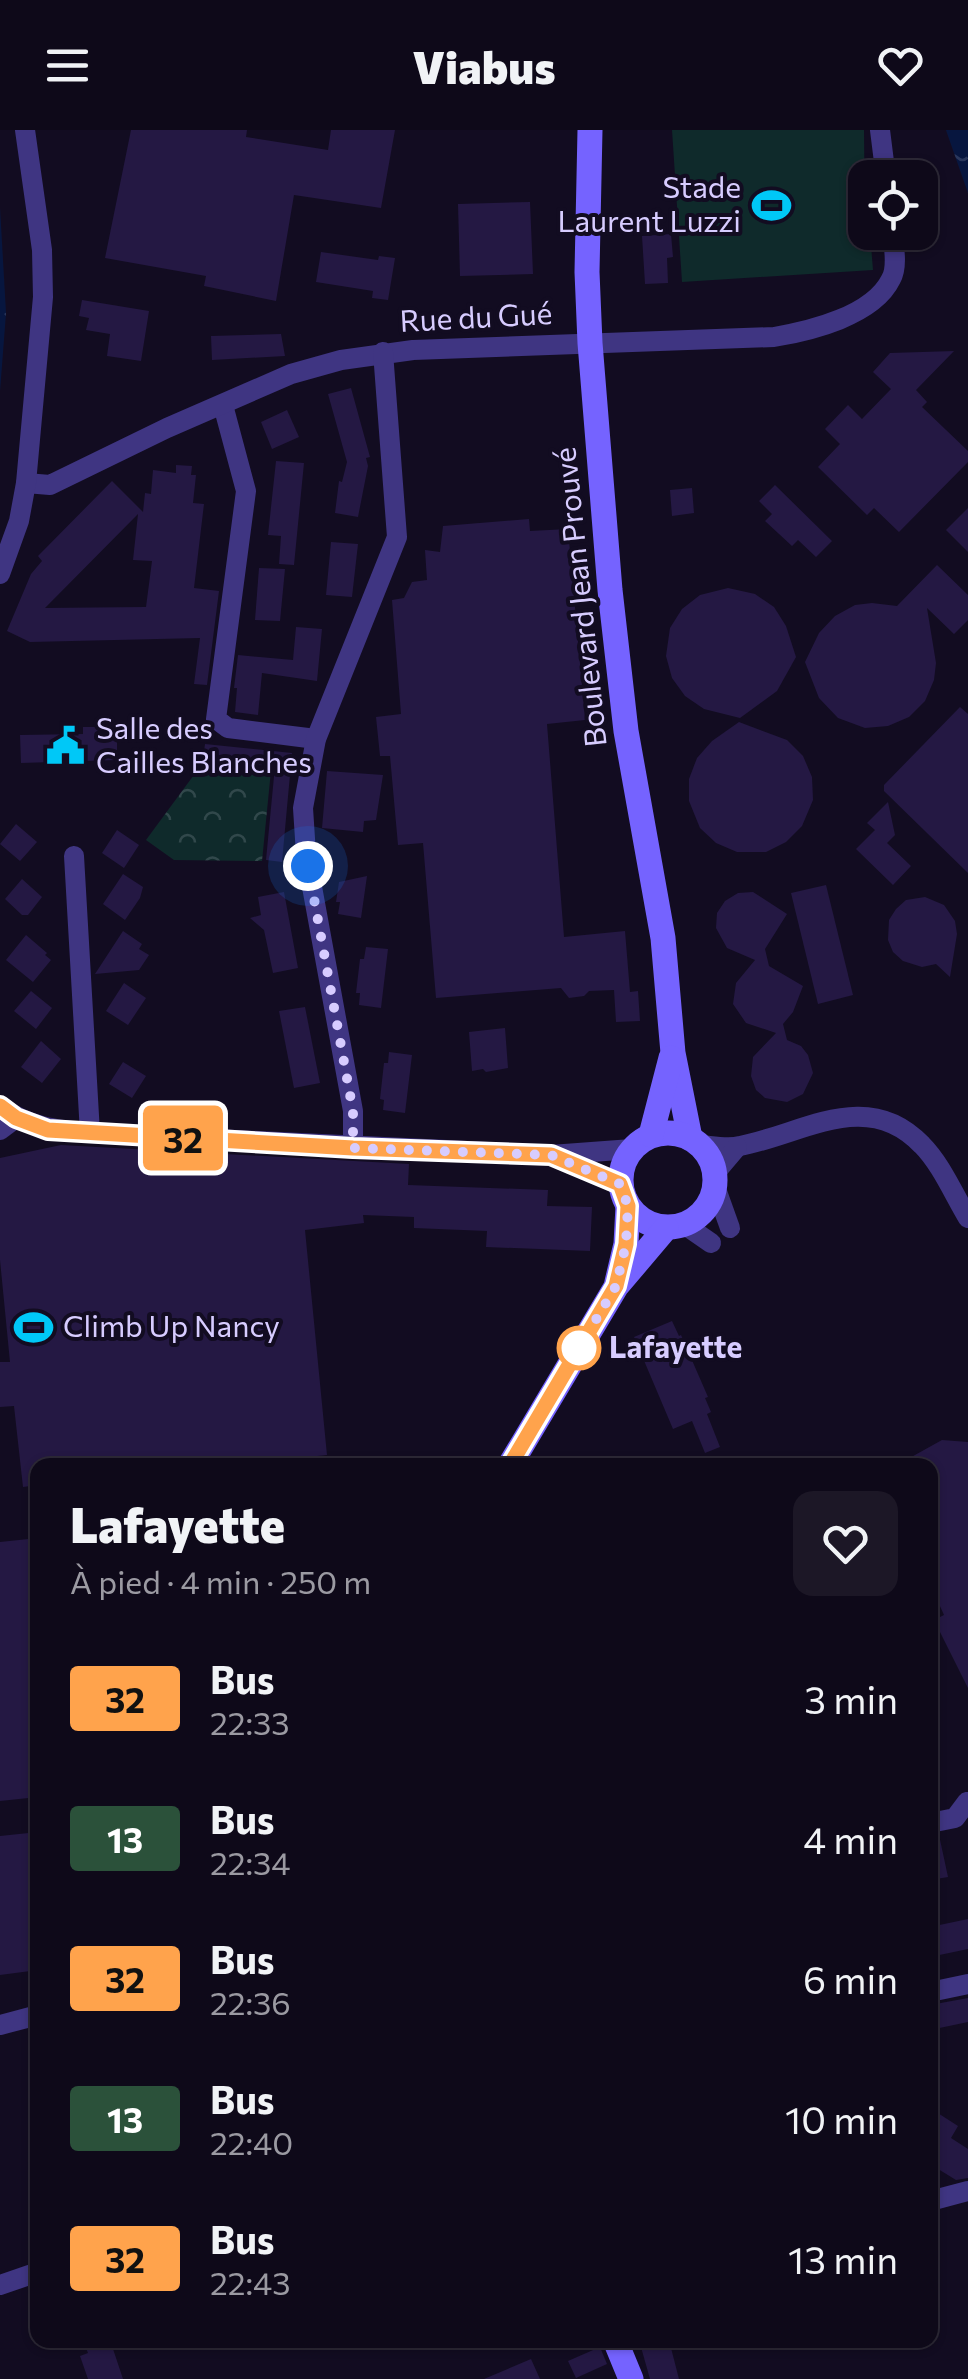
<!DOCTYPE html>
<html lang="fr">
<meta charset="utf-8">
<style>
body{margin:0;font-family:Commissioner,sans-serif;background:#1c1726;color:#f1f3f6;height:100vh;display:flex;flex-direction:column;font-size:38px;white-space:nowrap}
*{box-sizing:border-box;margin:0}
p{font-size:32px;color:#9b9aa2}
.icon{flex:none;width:55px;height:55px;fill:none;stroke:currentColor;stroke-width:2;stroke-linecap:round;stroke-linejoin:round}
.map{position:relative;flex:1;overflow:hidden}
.drawer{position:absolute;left:30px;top:1328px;width:908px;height:890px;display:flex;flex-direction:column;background:#0e0919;border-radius:20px;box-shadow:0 2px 8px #0004,0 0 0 2px #2e2a38}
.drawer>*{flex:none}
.badge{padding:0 20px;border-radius:8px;font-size:35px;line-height:65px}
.buttons{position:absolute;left:848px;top:30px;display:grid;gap:20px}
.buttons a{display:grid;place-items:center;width:90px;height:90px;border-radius:20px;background:#0e0919;box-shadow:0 2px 8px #0004,0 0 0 2px #2e2a38;font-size:50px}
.you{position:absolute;width:50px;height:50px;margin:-25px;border:8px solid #fff;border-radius:50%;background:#1a73e8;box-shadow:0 0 0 15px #1a73e833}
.map>.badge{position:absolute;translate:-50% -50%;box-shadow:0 0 0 5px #fff}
.round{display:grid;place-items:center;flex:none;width:105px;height:105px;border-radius:20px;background:#1c1726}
.headline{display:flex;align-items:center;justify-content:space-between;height:170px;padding:0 40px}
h1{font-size:48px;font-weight:800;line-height:75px}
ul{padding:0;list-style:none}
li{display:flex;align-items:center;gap:30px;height:140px;padding:0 40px}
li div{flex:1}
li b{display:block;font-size:38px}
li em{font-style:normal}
li .badge{min-width:110px;font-weight:700;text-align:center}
header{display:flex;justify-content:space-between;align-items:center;height:130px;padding:0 40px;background:#0e0919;font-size:45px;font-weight:800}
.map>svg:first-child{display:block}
</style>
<header><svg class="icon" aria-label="menu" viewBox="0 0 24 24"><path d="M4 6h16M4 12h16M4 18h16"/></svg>Viabus<svg class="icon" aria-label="heart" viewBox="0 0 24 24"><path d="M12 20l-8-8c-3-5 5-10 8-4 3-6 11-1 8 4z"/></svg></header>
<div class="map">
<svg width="968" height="2249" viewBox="0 0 968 2249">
<defs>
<pattern id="park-crowns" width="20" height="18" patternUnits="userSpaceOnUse" patternTransform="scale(2.5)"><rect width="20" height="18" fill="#0f2a2b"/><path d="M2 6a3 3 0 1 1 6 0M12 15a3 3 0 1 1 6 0" fill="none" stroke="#31484b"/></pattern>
<pattern id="water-ripples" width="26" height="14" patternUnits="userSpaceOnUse" patternTransform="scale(2.5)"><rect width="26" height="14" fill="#07163f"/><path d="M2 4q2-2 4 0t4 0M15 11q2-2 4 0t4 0" fill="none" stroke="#2a375c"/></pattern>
</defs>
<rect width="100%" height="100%" fill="#120c21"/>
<path fill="url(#park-crowns)" d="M202,634L271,640L262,731L174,730L146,710Z"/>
<path fill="#0f2a2b" d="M672,0H864L865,102L870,103L873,140L682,152Z"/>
<g fill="url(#water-ripples)">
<path d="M946,0H968V63L947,3Z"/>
<path d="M0,78L6,183L0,261Z"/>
</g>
<g fill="#241843" fill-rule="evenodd">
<path d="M131,0H247L246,7L328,20L331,0H395L381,78L294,65L276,171L204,156L206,146L105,128Z"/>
<path d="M530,72L533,144L460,146L458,74Z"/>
<path d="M671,104L673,127L667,128L668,153L645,154L642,106Z"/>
<path d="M321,122L378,130L379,126L395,128L388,170L372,168L373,161L316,152Z"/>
<path d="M82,170L149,181L141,231L107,226L110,204L86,200L89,188L79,186Z"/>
<path d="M281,204L285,226L212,230L211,206Z"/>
<path d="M954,221L916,260L927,272L922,277L968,321V332L899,402L874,378L867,385L818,337L840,314L825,299L848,275L862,289L891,259L873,242L890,223Z"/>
<path d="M351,258L370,327L366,328L368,336L358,387L335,383L339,351L342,352L347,332L328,264Z"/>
<path d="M287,280L299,307L272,319L261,292Z"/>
<path d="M276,331L304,333L294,435L279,434L281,406L268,405Z"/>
<path d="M176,335L192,336L191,345H196L193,373L204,374L194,458L219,461L207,555L194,554L200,508L30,512L7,501L31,444L42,431L38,426L112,351L143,382L145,363L151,364L153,340L176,343ZM138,384L133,430L152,431L146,477L45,478Z"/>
<path d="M775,355L832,411L816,427L798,410L792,416L765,391L772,384L759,371Z"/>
<path d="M692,358L694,383L672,386L670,360Z"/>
<path d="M968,378V422L946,400Z"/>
<path d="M529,389L530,401L568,399L585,590L547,594L564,807L625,801L630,862L638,861L640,891L616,892L614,860L589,861L584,866L569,868L561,858L436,868L423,713L398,715L390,626H380L376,587L401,584L392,470L404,468L412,452L427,450L425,420L440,422L443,396Z"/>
<path d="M331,412L358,414L352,467L326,465Z"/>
<path d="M937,435L968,465V490L954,504L927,478L936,533L934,550L925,571L909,587L888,596L865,598L838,588L819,568L805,532L819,503L835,486L855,475L872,473L897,476Z"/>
<path d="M259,438L285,439L280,491L255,490Z"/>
<path d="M728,458L755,464L774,477L786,496L796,527L777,561L740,588L704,579L685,566L672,548L666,526L670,498L682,479L700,465Z"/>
<path d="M296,497L322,499L317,551L262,543L258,585L235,582L237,558H234L238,525L293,530Z"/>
<path d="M960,577L968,584V743L884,661V655Z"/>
<path d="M739,592L787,610L803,626L812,647L813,670L802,696L786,712L766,722H737L716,713L700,698L689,671V649L697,628L712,611Z"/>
<path d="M83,597H111V609H117V630L21,633L20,605L83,604Z"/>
<path d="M205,614L292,623L282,732L266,730L275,636L203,629Z"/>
<path d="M327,641L383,645L376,690L364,691L363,702L322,698Z"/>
<path d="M888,672L895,705L887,713L911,736L893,755L856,719L875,700L867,693Z"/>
<path d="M16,694L37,712L20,731L0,714Z"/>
<path d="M117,700L139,715L124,738L102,723Z"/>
<path d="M123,744L143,757L140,768L125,790L103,774Z"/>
<path d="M367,746L361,788L338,784L340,772H336L339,752Z"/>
<path d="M22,749L42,767L28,785H22L5,769Z"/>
<path d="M826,755L853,865L818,874L791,763Z"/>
<path d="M284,762L298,838L273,843L264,800L250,788L261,785L258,767Z"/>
<path d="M753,762L787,784L765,819L769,836L803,856L793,882L783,894L787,910L801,916L808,925L813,943L803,964L787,972L765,968L756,960L751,946L753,927L776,903L746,893L733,874L736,853L755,830L727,818L716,798L717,783L725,771L738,763Z"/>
<path d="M925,767L944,775L955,791L957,804L950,847L936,834L922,837L903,831L893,822L888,810L889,790L896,779L906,770Z"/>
<path d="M123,801L142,814L139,819L149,825L139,840L95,844Z"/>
<path d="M26,805L47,823L45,825L51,830L33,852L6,830Z"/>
<path d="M366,817L388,819L381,878L359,875L360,863H356L360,829H364Z"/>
<path d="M124,853L146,868L128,895L106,881Z"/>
<path d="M31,861L52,878L36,899L14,881Z"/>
<path d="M305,877L320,953L294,958L279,881Z"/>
<path d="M505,898L508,938L486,942L483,939L472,941L469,902Z"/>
<path d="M41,911L61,929L42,953L21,937Z"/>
<path d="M389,922L412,925L405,983L383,980L384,970L380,969L384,933H388Z"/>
<path d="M123,932L146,946L132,968L109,954Z"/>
<path d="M61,1015L409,1034L408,1055L548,1060L547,1076L592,1077L590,1121L486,1117L487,1101L414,1098V1087L363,1085L364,1093L305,1100L327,1325L233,1335H38V1355L23,1357L14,1276L0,1277V1232H10L0,1130V1028Z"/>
<path d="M672,1191L679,1206L681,1205L708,1267L705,1268L711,1282L707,1284L720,1317L705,1323L692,1291L673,1299L634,1207Z"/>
<path d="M942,1310L968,1312V1558L934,1490L944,1485L930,1454V1335H897Z"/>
<path d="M38,1408V1667L0,1671V1412Z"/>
<path d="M38,1702V1840L0,1845V1706Z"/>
<path d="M939,1705L948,1747L930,1750V1706Z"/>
<path d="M968,1789V1819L930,1827V1797Z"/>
<path d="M968,1868V1892L930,1900V1875Z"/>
<path d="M930,1978L958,1996L951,2008L968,2019V2048L956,2050L930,2034Z"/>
<path d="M83,2210H110L123,2249H88L80,2226L88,2223Z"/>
<path d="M639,2210H663L666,2219L671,2218L679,2249H650Z"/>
<path d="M600,2217L607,2234L576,2248L568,2231Z"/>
<path d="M531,2229L540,2249H484Z"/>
</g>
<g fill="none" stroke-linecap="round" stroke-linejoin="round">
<g stroke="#3f3582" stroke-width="20">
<path d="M880,0L886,48"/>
<path d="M223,275L246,361L216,589L228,598L316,609"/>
<path d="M26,353L50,355L167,298L291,244L341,230L413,220L774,207C810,201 873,186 891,149C898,137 894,116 892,102"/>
<path d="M0,444L19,391L26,353L43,167L42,120L25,0"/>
<path d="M74,726L90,1003"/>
<path d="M0,976C28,997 56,1000 90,1003L551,1025L632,1019"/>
<path d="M0,1000L16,988"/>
<path d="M701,1015C713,1016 728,1019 740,1016C803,1004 867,957 922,1015C941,1034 954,1065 968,1088"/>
<path d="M353,1018V981L306,724L303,678L316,609L397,407L383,222"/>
<path d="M558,1028L621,1054"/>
<path d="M715,1043L737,1017"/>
<path d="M715,1056L730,1098"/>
<path d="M685,1095L711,1113"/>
<path d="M930,1693L955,1688L967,1672"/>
<path d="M930,1862L968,1854"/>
<path d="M0,1895L38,1885"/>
<path d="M930,2071L968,2061"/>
<path d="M0,2155L38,2142"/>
</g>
<g stroke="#7563ff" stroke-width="25">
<path d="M590,0L587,142L590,213L610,460L626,601L663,808L673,923L690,1008"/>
<circle cx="668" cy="1050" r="47"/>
<path d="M651,1005L671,928"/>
<path d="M617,1152L626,1114L628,1076"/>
<path d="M510,1335L616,1157L666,1098"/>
<path d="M615,2210L631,2249"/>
</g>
</g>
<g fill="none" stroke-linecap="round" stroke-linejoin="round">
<defs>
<path id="line" d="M0,976L16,988L48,1000L353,1018L551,1025L620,1054L628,1076L626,1114L616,1156L510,1335"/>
</defs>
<use href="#line" stroke="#fff" stroke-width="22"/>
<use href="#line" stroke="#ffa34c" stroke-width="15"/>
<path stroke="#d7ccff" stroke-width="10" stroke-dasharray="0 18" d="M308,736L353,981V1018L551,1025L620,1054L628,1076L626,1114L616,1156L579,1218"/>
</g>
<defs>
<symbol id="stadium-bare" viewBox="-9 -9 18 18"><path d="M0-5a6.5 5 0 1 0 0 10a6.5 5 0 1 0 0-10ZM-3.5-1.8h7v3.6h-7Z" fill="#00c8f7" stroke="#120c21" stroke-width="2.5" paint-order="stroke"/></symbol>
<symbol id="civic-bare" viewBox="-9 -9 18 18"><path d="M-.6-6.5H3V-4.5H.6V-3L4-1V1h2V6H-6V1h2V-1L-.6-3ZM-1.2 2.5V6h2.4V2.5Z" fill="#00c8f7" stroke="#120c21" stroke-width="2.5" paint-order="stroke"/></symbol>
</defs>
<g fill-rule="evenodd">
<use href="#stadium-bare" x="744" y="48" width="55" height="55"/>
<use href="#civic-bare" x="38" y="588" width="55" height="55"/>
<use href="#stadium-bare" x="6" y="1170" width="55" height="55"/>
</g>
<circle fill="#fff" stroke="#ffa34c" stroke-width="5" cx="579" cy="1218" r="20"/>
<g text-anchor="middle" stroke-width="8" stroke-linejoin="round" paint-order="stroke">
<g font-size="30" fill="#d7ccff" stroke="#120c21" text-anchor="start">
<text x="741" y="68" text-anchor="end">Stade<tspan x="741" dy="34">Laurent Luzzi</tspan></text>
<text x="96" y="609">Salle des<tspan x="96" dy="34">Cailles Blanches</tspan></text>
<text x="63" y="1207">Climb Up Nancy</text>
</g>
<g font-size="30" fill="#d7ccff" stroke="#120c21">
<text transform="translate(476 188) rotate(-3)" y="10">Rue du Gué</text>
<text transform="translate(581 467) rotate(-96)" y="10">Boulevard Jean Prouvé</text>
</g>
<g font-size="30" font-weight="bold" fill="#d7ccff" stroke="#120c21" text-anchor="start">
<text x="609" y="1228">Lafayette</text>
</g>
</g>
</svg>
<div class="buttons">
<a><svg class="icon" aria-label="locate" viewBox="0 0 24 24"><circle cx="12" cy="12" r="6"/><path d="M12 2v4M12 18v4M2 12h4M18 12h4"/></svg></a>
</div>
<div class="you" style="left:308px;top:736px"></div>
<b class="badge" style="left:183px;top:1008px;background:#ffa34c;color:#111">32</b>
<section class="drawer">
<div class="headline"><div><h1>Lafayette</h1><p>À pied · 4 min · 250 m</p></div><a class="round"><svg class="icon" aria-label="heart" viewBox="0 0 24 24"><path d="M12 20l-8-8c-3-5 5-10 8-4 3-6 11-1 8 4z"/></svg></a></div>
<ul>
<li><span class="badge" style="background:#ffa34c;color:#111">32</span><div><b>Bus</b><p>22:33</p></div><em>3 min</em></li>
<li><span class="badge" style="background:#2b513a;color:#fff">13</span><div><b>Bus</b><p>22:34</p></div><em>4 min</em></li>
<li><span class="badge" style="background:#ffa34c;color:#111">32</span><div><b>Bus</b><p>22:36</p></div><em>6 min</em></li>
<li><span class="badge" style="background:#2b513a;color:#fff">13</span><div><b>Bus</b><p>22:40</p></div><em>10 min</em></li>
<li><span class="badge" style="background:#ffa34c;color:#111">32</span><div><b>Bus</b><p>22:43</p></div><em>13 min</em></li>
</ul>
</section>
</div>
